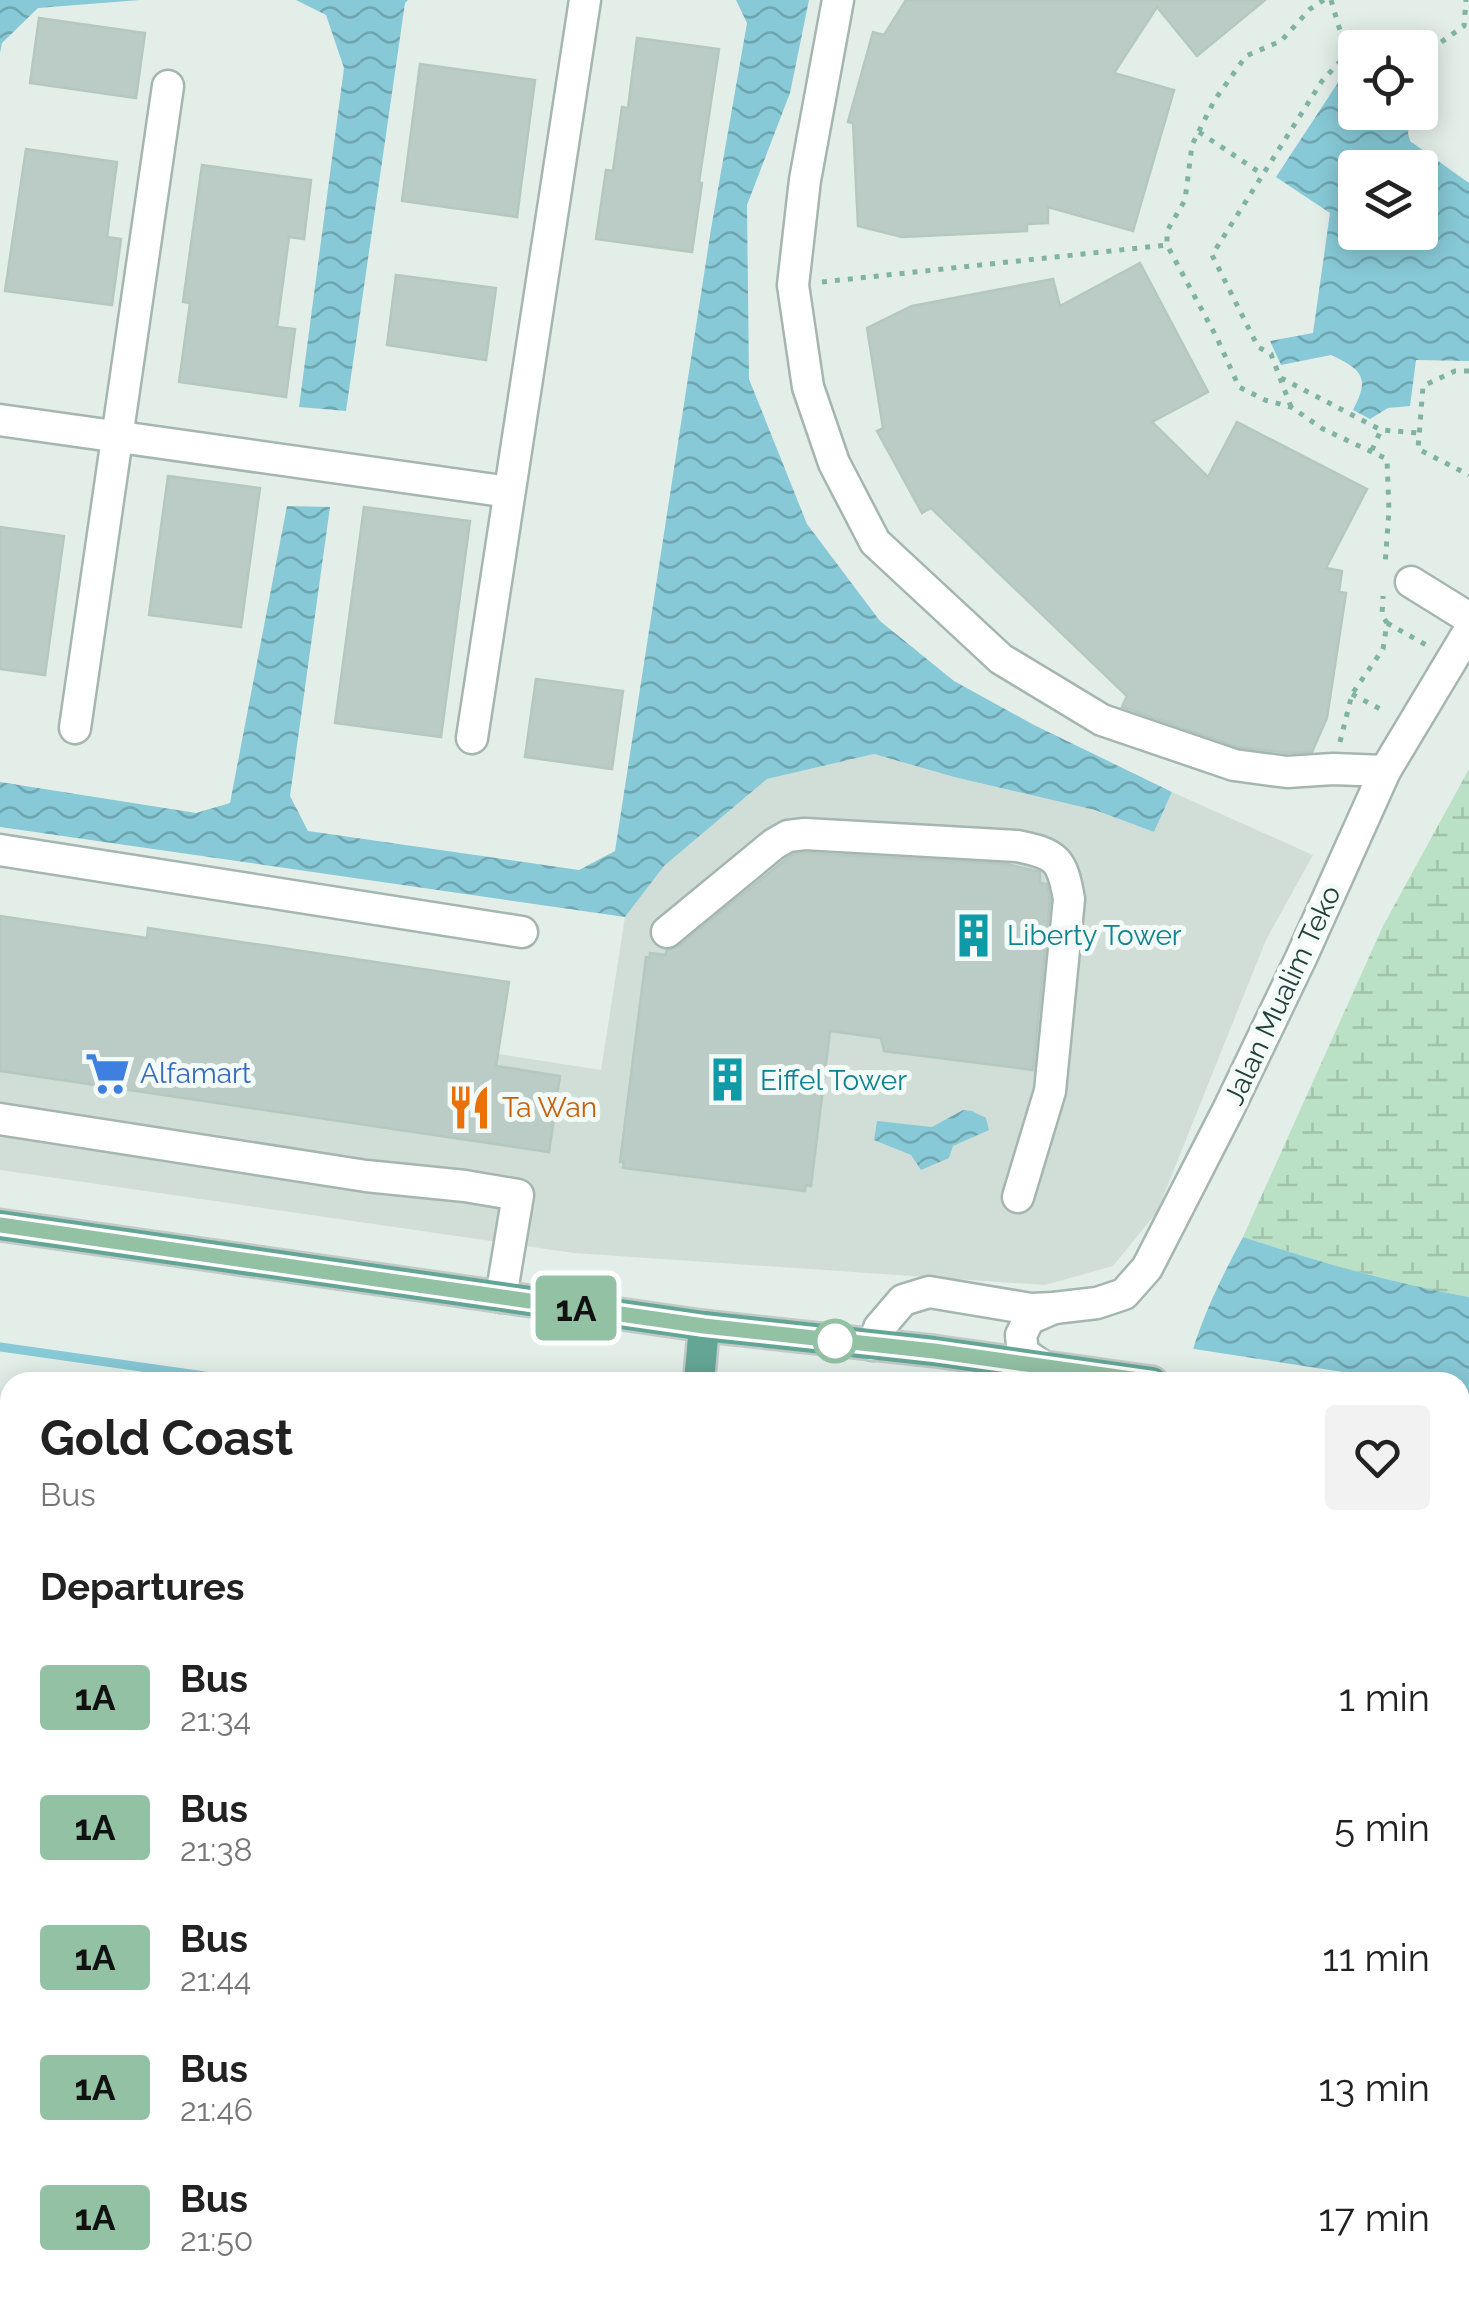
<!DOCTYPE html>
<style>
body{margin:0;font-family:Raleway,sans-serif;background:#f2f2f2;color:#222;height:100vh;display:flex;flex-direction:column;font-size:38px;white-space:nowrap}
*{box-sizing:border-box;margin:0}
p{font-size:32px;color:#767676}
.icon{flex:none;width:55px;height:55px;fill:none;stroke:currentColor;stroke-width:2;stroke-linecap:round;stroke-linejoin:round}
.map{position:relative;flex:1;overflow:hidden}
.side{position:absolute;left:0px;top:1372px;width:1470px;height:932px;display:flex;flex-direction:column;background:#fff;border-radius:30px 30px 0 0;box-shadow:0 5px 25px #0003}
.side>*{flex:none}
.badge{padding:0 20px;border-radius:8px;font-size:35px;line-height:65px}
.fabs{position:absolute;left:1338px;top:30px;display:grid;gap:20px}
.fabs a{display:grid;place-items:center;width:100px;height:100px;border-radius:10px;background:#fff;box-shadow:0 5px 25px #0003;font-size:50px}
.map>.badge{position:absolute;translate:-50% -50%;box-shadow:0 0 0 5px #fff}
h2{padding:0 40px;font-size:38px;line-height:90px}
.round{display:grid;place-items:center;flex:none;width:105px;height:105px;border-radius:10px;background:#f2f2f2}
.summary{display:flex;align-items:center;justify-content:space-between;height:170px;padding:0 40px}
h1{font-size:48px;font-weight:700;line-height:75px}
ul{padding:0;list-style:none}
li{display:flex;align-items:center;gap:30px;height:130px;padding:0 40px}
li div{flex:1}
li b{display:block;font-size:38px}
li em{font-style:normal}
li .badge{min-width:110px;font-weight:700;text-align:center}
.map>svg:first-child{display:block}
</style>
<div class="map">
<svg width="1469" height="2303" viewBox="0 0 1469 2303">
<defs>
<pattern id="wetland-marsh" width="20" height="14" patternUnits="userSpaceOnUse" patternTransform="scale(2.5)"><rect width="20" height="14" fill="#bae0c5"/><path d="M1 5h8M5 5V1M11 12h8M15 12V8" fill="none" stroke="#a0c1aa"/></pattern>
<pattern id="park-dots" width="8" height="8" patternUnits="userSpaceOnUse" patternTransform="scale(2.5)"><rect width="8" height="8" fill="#bae0c5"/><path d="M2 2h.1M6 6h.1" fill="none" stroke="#a0c1aa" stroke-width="1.8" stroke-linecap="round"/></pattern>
<pattern id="water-waves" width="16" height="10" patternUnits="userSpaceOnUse" patternTransform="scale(2.5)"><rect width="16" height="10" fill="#87c9d6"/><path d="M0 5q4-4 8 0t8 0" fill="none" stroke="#6ea5af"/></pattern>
</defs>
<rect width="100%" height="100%" fill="#e3eee9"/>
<g fill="#d1ded8">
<path d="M874,754L954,777L1095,810L1154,832L1172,792L1313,855L1266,940L1157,1212L1113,1266L1045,1285L574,1253L0,1170V976L601,1070L625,917L664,866L767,779Z"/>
<path d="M0,1534L10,1535V1931L0,1930Z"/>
</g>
<path fill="url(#wetland-marsh)" d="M1469,769V1297C1392,1283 1317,1261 1243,1237L1383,926Z"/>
<path fill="url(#park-dots)" d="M1460,1836L1469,1838V2303H966L969,2295H1460Z"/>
<g fill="url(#water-waves)" fill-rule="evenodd">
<path d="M0,0H140L38,8L2,43L0,53Z"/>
<path d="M296,0H408L405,3L346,411L299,407L344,68L326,15Z"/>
<path d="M736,0H809L790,93L747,205L749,379L807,524L880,621L954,681L1034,725L1172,792L1154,832L1095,810L954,777L874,754L767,779L664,866L625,917L0,827V782L196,813L230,803L287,506L330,507L290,796L308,831L579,870L615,851L711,229L747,23Z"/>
<path d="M1355,72V112L1411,113L1408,133L1410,141L1469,183V361L1416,360L1410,406L1388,408L1370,419L1353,410C1370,378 1363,370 1331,355L1281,365L1270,341L1313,333L1330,213L1276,177L1341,78L1348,73ZM1355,168H1420V232H1355Z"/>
<path d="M963,1110L972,1111L986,1118L989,1130L953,1146L949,1158L921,1170L911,1155L874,1140L877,1121L932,1127Z"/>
<path d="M1243,1237C1317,1261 1392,1283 1469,1297V1838L1460,1836V1382H1185C1194,1332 1219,1282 1243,1237Z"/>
</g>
<path fill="#e3eee9" d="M1188,1348L1408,1382H1180Z"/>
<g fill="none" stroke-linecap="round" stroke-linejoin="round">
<path stroke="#87c9d6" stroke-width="9" d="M0,1347L247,1382"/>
</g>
<g fill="#baccc5" stroke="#b4c8c0" stroke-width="2.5">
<path d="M906,0H1265L1197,56L1157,7L1114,73L1174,90L1133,231L1048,207V223L1027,224V231L902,237L858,226L853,123L848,122L873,32L884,35Z"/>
<path d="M39,18L145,33L136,98L30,83Z"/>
<path d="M637,38L719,49L699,182L702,183L692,252L596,239L606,170L613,171L622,107L628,108Z"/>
<path d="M420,64L535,80L517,217L402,201Z"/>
<path d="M26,149L117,162L107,237L121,239L112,305L5,291Z"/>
<path d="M202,165L311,180L304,239L289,237L277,327L295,329L286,397L179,382L190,303L183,302Z"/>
<path d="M1140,263L1208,392L1152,422L1208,477L1237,422L1367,489L1326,568L1342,571L1339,592L1346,593L1327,718L1312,752L1288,753L1238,747L1122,707L1127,696L931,508L922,513L877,431L883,428L867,328L912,306L1053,279L1060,306Z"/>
<path d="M396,275L496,288L486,360L387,345Z"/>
<path d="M168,476L260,488L241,627L149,615Z"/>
<path d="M364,507L470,521L441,737L335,723Z"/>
<path d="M0,527L64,536L45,675L0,669Z"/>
<path d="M536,679L623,691L612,769L525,757Z"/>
<path d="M806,853L1007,864L1040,872V883L1047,884L1050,900L1033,1070L884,1051L881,1038L830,1031L811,1186L806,1185L805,1191L623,1168L624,1162H620L646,957L650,958V953L665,955L667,950L679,946L785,860L794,854Z"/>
<path d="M0,916L147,938L148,928L509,982L496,1066L560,1076L549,1152L0,1071Z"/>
</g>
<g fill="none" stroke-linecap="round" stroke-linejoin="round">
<defs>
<g id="minor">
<path d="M838,0L805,180L793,285L808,387L834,463L875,542L1001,659L1102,720L1234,765L1287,772L1333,769L1385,771"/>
<path d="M0,420L509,492"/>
<path d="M1411,582L1469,618"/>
<path d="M75,728L168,86"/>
<path d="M472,738L585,0"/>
<path d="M0,850L522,932"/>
<path d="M667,932L774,844L788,836L805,834L1017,846C1057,854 1062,859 1069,899L1050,1091L1018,1197"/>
<path d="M0,1119L366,1176L465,1186L518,1195L501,1297"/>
<path d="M873,1345L879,1328L903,1300L929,1292L1031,1309L1054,1308L1097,1303L1124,1294L1147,1268L1228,1110L1301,958L1385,771L1469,631"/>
<path d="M1044,1367L1023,1353L1021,1335L1029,1319L1054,1308"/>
<path d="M0,1589L10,1590"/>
<path d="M0,1917L10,1919"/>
<path d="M0,2027L8,1947"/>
<path d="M592,2295L601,2297L606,2303"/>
<path d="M151,2303L152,2295"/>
<path d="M344,2303L345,2295"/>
<path d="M524,2303L525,2295"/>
<path d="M845,2303L847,2295"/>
<path d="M879,2303L881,2295"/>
</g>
<g id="major">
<path d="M0,1225L704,1326L934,1351L1152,1382"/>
<path d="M699,1382L704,1326"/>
<path d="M1460,1427L1469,1428"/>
<path d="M0,1456L10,1458"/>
<path d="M1460,1685L1469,1686"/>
</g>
</defs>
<use href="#minor" stroke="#a5b6b0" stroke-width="35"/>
<use href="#major" stroke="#c1cac7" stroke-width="35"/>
<g stroke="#81b3a4" stroke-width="5" stroke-dasharray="5 8" stroke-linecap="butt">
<path d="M1324,0L1310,9L1281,41L1246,56L1214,101L1192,145L1185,200L1167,231V245L1217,338L1239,387L1265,400L1291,407L1323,429L1387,459L1389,511L1385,565"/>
<path d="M1331,0L1347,54"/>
<path d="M1420,57L1464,26L1466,0"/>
<path d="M1199,132L1262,174"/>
<path d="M822,282L1167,245"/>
<path d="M1469,371H1455L1423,386L1418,449L1469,475"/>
<path d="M1281,378L1381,430L1419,433"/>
<path d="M1291,407L1271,354L1258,347L1212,255L1322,81L1347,54L1355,55"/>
<path d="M1372,450L1381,430"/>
<path d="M1387,623L1428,646"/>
<path d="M1352,694L1384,711"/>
<path d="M1340,742L1352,694L1383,649L1387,623L1382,615L1383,596"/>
</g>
<use href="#minor" stroke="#fff" stroke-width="30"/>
<use href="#major" stroke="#64a696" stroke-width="30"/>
</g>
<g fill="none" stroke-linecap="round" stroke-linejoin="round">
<defs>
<path id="line" d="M0,1225L704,1326L934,1351L1153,1382"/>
</defs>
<use href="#line" stroke="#fff" stroke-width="22"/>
<use href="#line" stroke="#93c1a4" stroke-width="15"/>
</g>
<defs>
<symbol id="building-bare" viewBox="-9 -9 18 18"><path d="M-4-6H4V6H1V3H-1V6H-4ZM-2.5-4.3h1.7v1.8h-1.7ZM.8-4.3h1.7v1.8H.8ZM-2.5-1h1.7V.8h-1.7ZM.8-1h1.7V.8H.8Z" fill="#0f9aa8" stroke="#f3faf7" stroke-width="2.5" paint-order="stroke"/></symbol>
<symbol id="supermarket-bare" viewBox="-9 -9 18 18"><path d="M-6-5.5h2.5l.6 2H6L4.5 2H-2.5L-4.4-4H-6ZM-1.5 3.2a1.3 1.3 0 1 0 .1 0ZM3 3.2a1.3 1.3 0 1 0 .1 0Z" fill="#3f7fe0" stroke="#f3faf7" stroke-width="2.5" paint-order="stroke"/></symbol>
<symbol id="restaurant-bare" viewBox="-9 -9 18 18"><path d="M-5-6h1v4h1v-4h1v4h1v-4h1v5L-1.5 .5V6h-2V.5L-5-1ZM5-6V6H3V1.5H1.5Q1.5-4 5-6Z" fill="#e8710a" stroke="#f3faf7" stroke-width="2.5" paint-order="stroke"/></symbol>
</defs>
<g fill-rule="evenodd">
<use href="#building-bare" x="942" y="904" width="63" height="63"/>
<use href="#supermarket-bare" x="76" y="1042" width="63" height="63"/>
<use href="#building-bare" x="696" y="1048" width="63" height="63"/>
<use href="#restaurant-bare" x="438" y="1076" width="63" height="63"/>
</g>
<circle fill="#fff" stroke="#93c1a4" stroke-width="5" cx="835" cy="1341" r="20"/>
<g text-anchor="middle" stroke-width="10" stroke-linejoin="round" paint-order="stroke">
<g font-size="28" fill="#0d838f" stroke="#f3faf7" text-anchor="start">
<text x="1007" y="945">Liberty Tower</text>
<text x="760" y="1090">Eiffel Tower</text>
</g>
<g font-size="28" fill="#214038" stroke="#f3faf7">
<text transform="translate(1282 995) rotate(-65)" y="10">Jalan Mualim Teko</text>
</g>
<g font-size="28" fill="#366cbe" stroke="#f3faf7" text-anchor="start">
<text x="140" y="1083">Alfamart</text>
</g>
<g font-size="28" fill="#c56008" stroke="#f3faf7" text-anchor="start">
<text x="502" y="1117">Ta Wan</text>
</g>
</g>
</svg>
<div class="fabs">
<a><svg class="icon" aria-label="locate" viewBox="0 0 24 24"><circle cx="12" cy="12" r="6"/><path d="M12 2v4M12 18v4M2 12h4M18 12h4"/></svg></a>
<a><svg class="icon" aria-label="layers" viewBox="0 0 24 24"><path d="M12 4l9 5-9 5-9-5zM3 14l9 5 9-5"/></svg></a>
</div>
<b class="badge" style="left:576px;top:1308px;background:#93c1a4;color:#111">1A</b>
<section class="side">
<div class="summary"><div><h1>Gold Coast</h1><p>Bus</p></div><a class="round"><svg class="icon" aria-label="heart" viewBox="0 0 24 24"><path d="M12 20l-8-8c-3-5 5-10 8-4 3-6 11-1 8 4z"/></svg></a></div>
<h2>Departures</h2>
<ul>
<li><span class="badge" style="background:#93c1a4;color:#111">1A</span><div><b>Bus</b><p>21:34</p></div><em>1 min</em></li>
<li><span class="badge" style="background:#93c1a4;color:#111">1A</span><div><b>Bus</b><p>21:38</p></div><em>5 min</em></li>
<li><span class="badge" style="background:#93c1a4;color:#111">1A</span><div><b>Bus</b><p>21:44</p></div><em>11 min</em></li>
<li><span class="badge" style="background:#93c1a4;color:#111">1A</span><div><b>Bus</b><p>21:46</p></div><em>13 min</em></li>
<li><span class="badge" style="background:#93c1a4;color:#111">1A</span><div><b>Bus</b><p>21:50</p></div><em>17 min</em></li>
</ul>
</section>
</div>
